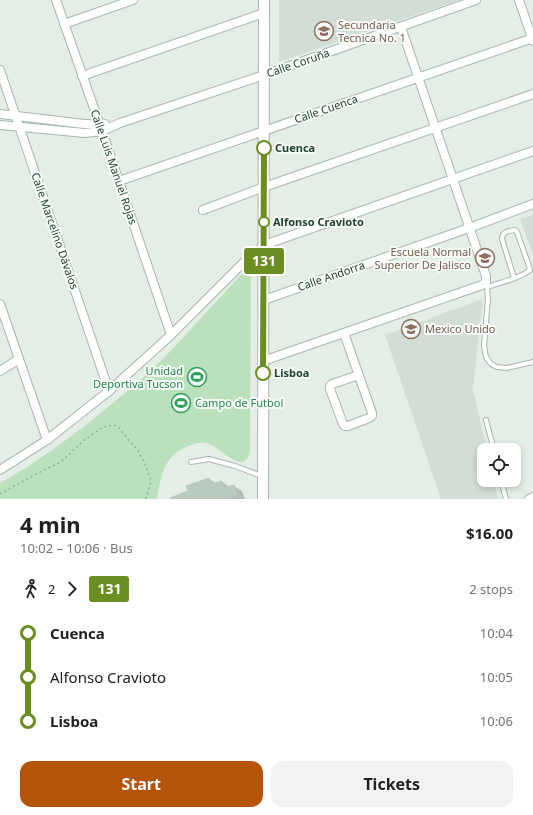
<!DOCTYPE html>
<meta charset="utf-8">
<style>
body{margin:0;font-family:"Noto Sans",sans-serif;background:#f2f2f2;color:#202124;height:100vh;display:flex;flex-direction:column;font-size:15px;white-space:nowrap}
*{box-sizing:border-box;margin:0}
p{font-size:13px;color:#757577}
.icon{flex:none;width:22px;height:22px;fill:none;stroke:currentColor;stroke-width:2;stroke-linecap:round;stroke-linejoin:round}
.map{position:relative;height:499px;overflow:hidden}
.details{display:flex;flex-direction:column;background:#fff;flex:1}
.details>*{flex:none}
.badge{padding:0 8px;border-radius:3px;font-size:14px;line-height:26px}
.tools{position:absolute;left:477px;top:443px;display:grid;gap:8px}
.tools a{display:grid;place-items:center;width:44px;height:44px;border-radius:8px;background:#fff;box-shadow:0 2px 6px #0003;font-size:20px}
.map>.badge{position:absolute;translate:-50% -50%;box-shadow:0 0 0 2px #fff}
.legs{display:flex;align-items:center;gap:6px;height:44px;padding:0 20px;font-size:13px}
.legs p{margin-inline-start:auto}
.summary{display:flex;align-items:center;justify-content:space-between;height:68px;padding:0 20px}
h1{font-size:22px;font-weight:700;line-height:30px}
.action{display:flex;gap:8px;margin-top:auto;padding:8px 20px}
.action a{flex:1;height:46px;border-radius:12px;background:#b45309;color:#fff;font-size:16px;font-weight:700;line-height:46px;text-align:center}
.action a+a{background:#f2f2f2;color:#202124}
ul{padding:0 20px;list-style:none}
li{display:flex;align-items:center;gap:14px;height:44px;font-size:15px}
li i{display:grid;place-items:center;width:6px;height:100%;margin:0 5px;background:currentColor}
li i::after{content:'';width:10px;height:10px;margin:-5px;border:3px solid;border-radius:50%;background:#fff}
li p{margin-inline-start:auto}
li:first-child i{background:linear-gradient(#0000 50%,currentColor 0)}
li:last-child i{background:linear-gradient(currentColor 50%,#0000 0)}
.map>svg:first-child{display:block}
</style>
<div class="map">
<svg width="533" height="499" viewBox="0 0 533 499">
<rect width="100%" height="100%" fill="#e4eee7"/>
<g fill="#d2ded5">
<path d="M279,0H459L279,62Z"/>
<path d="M533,215V255L520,219Z"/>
<path d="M483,299L473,389L487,450H484V480H493L498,499H441L385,335Z"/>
</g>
<path fill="#bbe1bc" d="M251,264L250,449C246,480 221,446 206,443C198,441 189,446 182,449C181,450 178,451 177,452C173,454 165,465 164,469C160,478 159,489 157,499H0V483C36,463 70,438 102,412C123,395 143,378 162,360C192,328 221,296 251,264Z"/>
<path fill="#0003" d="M209,479L217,484L222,482L230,487L233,486L242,491L245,499H176Z"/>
<path fill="#b9cabf" stroke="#b6c9bc" d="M209,478L212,484L222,481L224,488L234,485L237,495L226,499H170V498L188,491L186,486Z"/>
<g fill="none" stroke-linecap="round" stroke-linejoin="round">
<defs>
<g id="service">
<path d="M487,286L488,299L487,310L484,346L486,357L491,364L497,367L507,368L533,362"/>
<path d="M487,287C499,283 521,278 530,270L529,266L517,232L515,230C508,231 502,232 502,239L514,278"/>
<path d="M486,420L494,450"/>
<path d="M191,462L209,459L235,466L262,476"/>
<path d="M501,480L506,499"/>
</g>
<g id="minor">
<path d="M56,0L102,131L171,335"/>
<path d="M519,0L533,41"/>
<path d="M64,24L133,0"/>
<path d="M0,70L109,391"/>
<path d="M82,76L264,13"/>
<path d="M0,114L84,124H105"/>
<path d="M0,125L85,133L102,131L120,123L264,75L476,0"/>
<path d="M119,181L533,38"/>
<path d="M203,210L264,187L533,94"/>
<path d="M264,300L469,228L533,204"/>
<path d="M0,304L47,440"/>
<path d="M344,333L372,413V416L369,418L348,426H345L343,424L330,389V386L332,384L359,375"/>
<path d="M263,361L482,285L486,282V276L401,27"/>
<path d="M0,371L19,359"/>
<path d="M0,470L47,440L109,391L171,335L246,260L264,245L533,151"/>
<path d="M529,499L533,497"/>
</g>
<path id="tertiary" d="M263,499L264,0"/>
</defs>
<use href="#service" stroke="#a6b7ad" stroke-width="6"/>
<use href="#minor" stroke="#a6b7ad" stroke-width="10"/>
<use href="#tertiary" stroke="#a6b7ad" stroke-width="12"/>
<path stroke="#82b497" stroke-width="1.5" stroke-dasharray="2 3" stroke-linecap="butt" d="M0,494L36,474L61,462L83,441L103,427L114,425L118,427L138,451L146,466L151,481L146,499"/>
<use href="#service" stroke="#fff" stroke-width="4"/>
<use href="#minor" stroke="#fff" stroke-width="8"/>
<use href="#tertiary" stroke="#fff" stroke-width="10"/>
</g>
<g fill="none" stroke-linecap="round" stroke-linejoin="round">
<defs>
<path id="line-1" d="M263,373L264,148"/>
</defs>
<use href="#line-1" stroke="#fff" stroke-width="9"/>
<use href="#line-1" stroke="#6b8e23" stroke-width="6"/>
</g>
<defs>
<symbol id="school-ring" viewBox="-11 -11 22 22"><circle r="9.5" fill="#f5faf6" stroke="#8d6e63" stroke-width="1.5"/><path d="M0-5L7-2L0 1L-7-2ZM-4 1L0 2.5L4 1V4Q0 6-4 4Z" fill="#8d6e63"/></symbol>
<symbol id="university-ring" viewBox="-11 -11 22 22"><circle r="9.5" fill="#f5faf6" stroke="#8d6e63" stroke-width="1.5"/><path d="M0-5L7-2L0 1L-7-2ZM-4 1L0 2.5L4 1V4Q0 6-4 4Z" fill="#8d6e63"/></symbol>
<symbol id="stadium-ring" viewBox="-11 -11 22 22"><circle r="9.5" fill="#f5faf6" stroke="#2e9e5b" stroke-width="1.5"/><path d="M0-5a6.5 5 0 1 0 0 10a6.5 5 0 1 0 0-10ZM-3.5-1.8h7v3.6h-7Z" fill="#2e9e5b"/></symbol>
</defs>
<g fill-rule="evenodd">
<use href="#school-ring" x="313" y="20" width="22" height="22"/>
<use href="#university-ring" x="474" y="247" width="22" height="22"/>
<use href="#school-ring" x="400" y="318" width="22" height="22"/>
<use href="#stadium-ring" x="186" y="366" width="22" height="22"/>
<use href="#stadium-ring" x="170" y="392" width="22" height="22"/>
</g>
<g fill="#fff" stroke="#6b8e23" stroke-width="2">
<circle cx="264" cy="148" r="7"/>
<circle cx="264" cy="222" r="5"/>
<circle cx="263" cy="373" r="7"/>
</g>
<g text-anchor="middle" stroke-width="4" stroke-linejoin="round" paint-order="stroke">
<g font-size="11" fill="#785e54" stroke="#f5faf6" text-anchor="start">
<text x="338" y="29">Secundaria<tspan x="338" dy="13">Tecnica No. 1</tspan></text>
<text x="471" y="256" text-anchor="end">Escuela Normal<tspan x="471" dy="13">Superior De Jalisco</tspan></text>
<text x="425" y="333">Mexico Unido</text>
</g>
<g font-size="11" fill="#224231" stroke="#f5faf6">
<text transform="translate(298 63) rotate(-19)" y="4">Calle Coruña</text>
<text transform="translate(326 109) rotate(-19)" y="4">Calle Cuenca</text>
<text transform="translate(114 167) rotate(71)" y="4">Calle Luis Manuel Rojas</text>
<text transform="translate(55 231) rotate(71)" y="4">Calle Marcelino Dávalos</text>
<text transform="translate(331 276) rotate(-19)" y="4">Calle Andorra</text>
</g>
<g font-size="11" font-weight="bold" fill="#224231" stroke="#f5faf6" text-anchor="start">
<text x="275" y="152">Cuenca</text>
<text x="273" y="226">Alfonso Cravioto</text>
<text x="274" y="377">Lisboa</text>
</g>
<g font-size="11" fill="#27864d" stroke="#f5faf6" text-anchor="end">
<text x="183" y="375">Unidad<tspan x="183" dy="13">Deportiva Tucson</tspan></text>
<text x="195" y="407" text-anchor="start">Campo de Futbol</text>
</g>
</g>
</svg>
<div class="tools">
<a><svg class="icon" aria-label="locate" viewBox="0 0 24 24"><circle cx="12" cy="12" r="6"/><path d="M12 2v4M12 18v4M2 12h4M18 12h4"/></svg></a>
</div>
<b class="badge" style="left:264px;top:261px;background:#6b8e23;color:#fff">131</b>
</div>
<section class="details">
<div class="summary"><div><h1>4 min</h1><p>10:02 – 10:06 · Bus</p></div><b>$16.00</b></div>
<div class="legs"><svg class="icon" aria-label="walk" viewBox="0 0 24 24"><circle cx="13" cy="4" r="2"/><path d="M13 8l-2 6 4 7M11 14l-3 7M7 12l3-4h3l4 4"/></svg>2<svg class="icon" aria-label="forward" viewBox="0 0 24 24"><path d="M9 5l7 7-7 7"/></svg><b class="badge" style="background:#6b8e23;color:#fff">131</b><p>2 stops</p></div>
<ul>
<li><i style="color:#6b8e23"></i><b>Cuenca</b><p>10:04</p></li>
<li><i style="color:#6b8e23"></i><span>Alfonso Cravioto</span><p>10:05</p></li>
<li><i style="color:#6b8e23"></i><b>Lisboa</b><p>10:06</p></li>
</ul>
<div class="action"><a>Start</a><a>Tickets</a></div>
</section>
